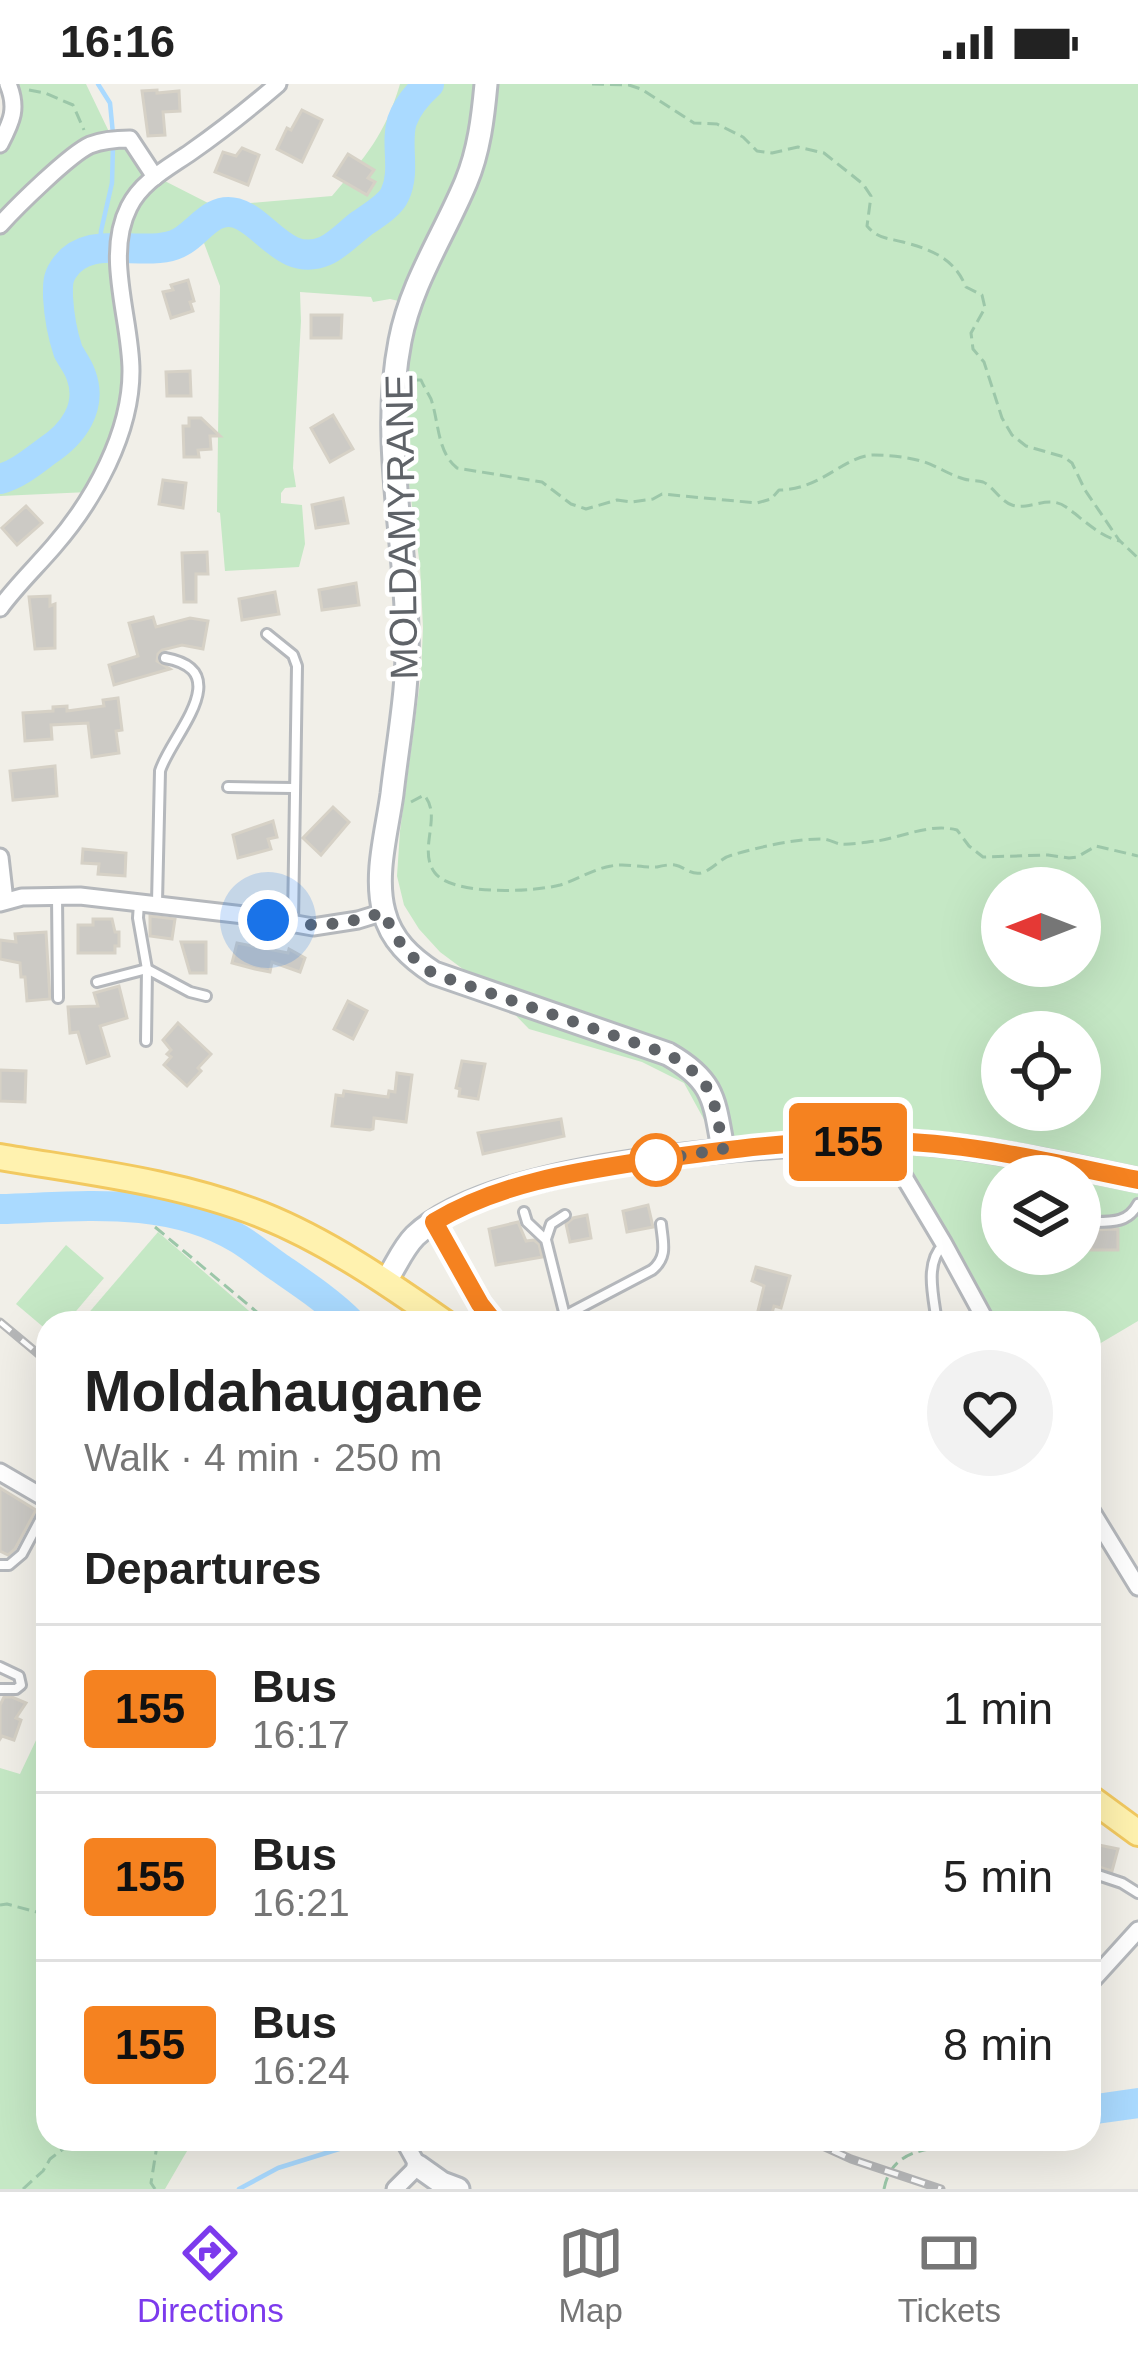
<!DOCTYPE html>
<meta charset="utf-8">
<style>
body{margin:0;font-family:Helvetica,sans-serif;background:#f2f2f2;color:#222;height:100vh;display:flex;flex-direction:column;font-size:45px;white-space:nowrap}
*{box-sizing:border-box;margin:0}
p{font-size:39px;color:#767676}
.icon{flex:none;width:66px;height:66px;fill:none;stroke:currentColor;stroke-width:2;stroke-linecap:round;stroke-linejoin:round}
.map{position:relative;flex:1;overflow:hidden}
.sheet{position:absolute;left:36px;top:1227px;width:1065px;height:840px;display:flex;flex-direction:column;background:#fff;border-radius:36px;box-shadow:0 12px 48px #0002}
.sheet>*{flex:none}
.badge{padding:0 24px;border-radius:9px;font-size:42px;line-height:78px}
.needle{width:78px;rotate:270deg}
.tools{position:absolute;left:981px;top:783px;display:grid;gap:24px}
.tools a{display:grid;place-items:center;width:120px;height:120px;border-radius:50%;background:#fff;box-shadow:0 12px 48px #0002;font-size:60px}
.you{position:absolute;width:60px;height:60px;margin:-30px;border:9px solid #fff;border-radius:50%;background:#1a73e8;box-shadow:0 0 0 18px #1a73e833}
.map>.badge{position:absolute;translate:-50% -50%;box-shadow:0 0 0 6px #fff}
h2{padding:0 48px;font-size:45px;line-height:108px}
.round{display:grid;place-items:center;flex:none;width:126px;height:126px;border-radius:63px;background:#f2f2f2}
.overview{display:flex;align-items:center;justify-content:space-between;height:204px;padding:0 48px}
h1{font-size:57px;font-weight:700;line-height:90px}
ul{padding:0;list-style:none}
li{display:flex;align-items:center;gap:36px;height:168px;padding:0 48px;border-top:3px solid #e0e0e0}
li div{flex:1}
li b{display:block;font-size:45px}
li em{font-style:normal}
li .badge{min-width:132px;font-weight:700;text-align:center}
.status{display:flex;justify-content:space-between;align-items:center;height:84px;padding:0 60px;background:#fff;direction:ltr}
.status svg{height:33px;fill:currentColor}
.dock{display:flex;justify-content:space-around;align-items:center;height:168px;border-top:3px solid #e0e0e0;background:#fff;font-size:33px;color:#767676}
.dock a{display:grid;justify-items:center;gap:6px}
.dock .selected{color:#7c3aed}
.map>svg:first-child{display:block}
</style>
<div class="status"><b>16:16</b><svg viewBox="0 0 49 12"><path d="M0 12V9h3v3zM5 12V6h3v6zM10 12V3h3v9zM15 12V0h3v12zM26 1h20v11H26zM47 4h2v5h-2z"/></svg></div>
<div class="map">
<svg width="1138" height="2105" viewBox="0 0 1138 2105">
<rect width="100%" height="100%" fill="#f1efe8"/>
<g fill="#c5e8c5" fill-rule="evenodd">
<path d="M15,0H86L112,54L125,52L153,91L208,119L239,120L332,112C366,72 385,51 400,0H1138V1237L1089,1266V1239H976L911,1095L894,1065L732,1069L713,1052L684,999L642,978L529,945L491,906L440,868L419,845L404,821L397,792L400,747L421,591L423,544L420,482L402,347L403,297L420,222L390,215L373,218L371,213L300,208L301,237L293,384L296,403L285,404L281,409V419L302,421L305,460L299,483L225,487L220,429L217,428L220,202L204,159L150,178L126,179L125,340L89,408L0,412V57ZM1002,804H1080V882H1002ZM1002,948H1080V1026H1002ZM1002,1092H1080V1170H1002Z"/>
<path d="M158,1148L263,1239H80Z"/>
<path d="M66,1161L104,1194L66,1239H48V1247L16,1220Z"/>
<path d="M48,1631V2055H194L165,2105H0V1684L20,1690Z"/>
</g>
<g fill="none" stroke-linecap="round" stroke-linejoin="round">
<g stroke="#aadaff" stroke-width="4.5">
<path d="M98,0L110,19L113,50"/>
<path d="M100,164L101,147L112,99L113,62"/>
<path d="M239,2105L278,2084L371,2055"/>
</g>
<g stroke="#aadaff" stroke-width="30">
<path d="M0,395C18,390 32,378 47,367C73,350 93,323 81,291C78,282 72,275 68,267C62,249 59,231 58,213C58,203 57,195 63,186C87,148 138,173 174,161C197,153 209,122 236,129C265,137 285,184 325,167C337,162 350,148 361,140C372,132 390,122 395,110C406,87 395,60 402,37C407,23 418,10 429,0"/>
<path d="M0,1125C80,1123 166,1111 239,1155C252,1163 264,1173 277,1182C303,1200 329,1217 351,1239"/>
<path d="M1089,2026L1138,2019"/>
</g>
</g>
<g fill="#cccac5" stroke="#d6d1c6" stroke-width="3">
<path d="M157,6V9L179,7L180,27L163,28L165,51L148,52L142,7Z"/>
<path d="M302,26L322,36L302,78L277,65L287,44L291,46Z"/>
<path d="M242,64L259,71L248,101L215,88L223,68L236,72Z"/>
<path d="M348,70L374,86L368,94L375,98L367,111L334,92Z"/>
<path d="M188,196L194,217L190,218L193,227L171,234L163,208L173,206L171,201Z"/>
<path d="M311,231H342L341,254H311Z"/>
<path d="M190,287L191,312H167L166,288Z"/>
<path d="M333,331L353,365L330,378L311,344Z"/>
<path d="M189,334H201L220,352H210L211,365L198,366L199,373H184L183,342H189Z"/>
<path d="M163,396L186,399L183,424L159,420Z"/>
<path d="M343,414L348,439L316,444L312,421Z"/>
<path d="M26,422L42,439L17,461L2,444Z"/>
<path d="M207,468L208,490H196V518H184L182,469Z"/>
<path d="M356,499L359,521L322,526L319,506Z"/>
<path d="M275,508L279,530L242,536L239,515Z"/>
<path d="M50,512V522L55,520V564L35,565L29,513Z"/>
<path d="M153,533L156,543L190,534L208,537L203,565L182,561L162,566L158,570L157,577L170,585L114,601L109,581L138,572L129,539Z"/>
<path d="M118,614L122,646L116,647L119,669L92,673L88,639L51,641L52,655L25,657L23,629L53,627V623L67,622V627L104,622L103,616Z"/>
<path d="M55,682L57,712L13,716L10,687Z"/>
<path d="M333,723L349,738L321,771L303,754Z"/>
<path d="M273,737L277,753L268,755L271,765L238,774L233,751Z"/>
<path d="M83,765L126,769L125,792L98,790L99,780L82,779Z"/>
<path d="M150,832L175,835L172,855L150,852Z"/>
<path d="M93,835H112L115,848H119V862H115V869H78V841H93Z"/>
<path d="M46,848L50,915L27,917L25,893H21L20,879L0,875V856L16,858L15,850Z"/>
<path d="M181,858H206V889H190Z"/>
<path d="M237,859L288,869L289,865L305,874L300,888L272,878L270,888L255,885L232,879Z"/>
<path d="M119,902L127,934L100,942L109,972L87,979L78,948L70,949L68,923L98,922L94,909Z"/>
<path d="M348,917L367,927L353,955L334,945Z"/>
<path d="M178,939L211,970L198,984L201,987L187,1002L164,981L171,973L167,970L171,966L163,956Z"/>
<path d="M462,977L485,980L478,1015L459,1012L460,1005L456,1004Z"/>
<path d="M0,986L26,987L25,1018L0,1017Z"/>
<path d="M397,989L412,991L406,1038L374,1034L373,1045L370,1046L332,1042L336,1011L343,1012L344,1007L388,1013L389,1007L395,1008Z"/>
<path d="M561,1035L564,1052L483,1070L478,1049Z"/>
<path d="M648,1121L653,1143L627,1148L623,1127Z"/>
<path d="M587,1131L591,1154L570,1158L566,1140L573,1134Z"/>
<path d="M518,1138L526,1157L534,1156L539,1160L542,1173L496,1181L489,1145Z"/>
<path d="M1118,1145V1166H1091V1146Z"/>
<path d="M756,1183L790,1192L781,1224L774,1222L769,1239L756,1235L764,1202L752,1197Z"/>
<path d="M0,1404L36,1426L15,1465L8,1471L0,1467Z"/>
<path d="M4,1613H12L26,1619L16,1634L21,1636L14,1656L2,1652L0,1655V1621Z"/>
<path d="M1089,1759L1118,1765L1112,1787L1089,1780Z"/>
</g>
<g fill="none" stroke-linecap="round" stroke-linejoin="round">
<defs>
<g id="lane">
<path d="M267,550L293,571L297,582L293,839"/>
<path d="M228,703L293,704"/>
<path d="M57,812L58,914"/>
<path d="M157,818L160,687C170,653 238,587 165,574"/>
<path d="M139,819L138,834L147,885L146,957"/>
<path d="M97,898L147,885L190,908L206,912"/>
<path d="M524,1128L527,1138L546,1156L565,1232"/>
<path d="M1092,1138C1112,1138 1128,1139 1138,1120"/>
<path d="M546,1155L551,1140L565,1131"/>
<path d="M551,1239L652,1186C668,1173 663,1159 661,1140"/>
<path d="M937,1239C934,1214 924,1180 943,1161"/>
<path d="M0,1481H9L22,1470L48,1421"/>
<path d="M0,1583L19,1592L21,1601L16,1605H0"/>
<path d="M1089,1788L1122,1799L1138,1809"/>
</g>
<g id="street">
<path d="M0,60C12,37 18,24 8,0"/>
<path d="M0,141C16,123 70,70 90,61C103,56 117,55 130,55L155,93"/>
<path d="M0,524C16,502 36,483 54,462C94,416 131,349 131,287C131,235 104,172 129,123C142,97 168,84 191,68C221,47 250,24 278,0"/>
<path d="M0,773L5,817"/>
<path d="M0,819L22,813L80,812L244,831L313,843L358,836L384,828"/>
<path d="M882,1056L944,1160L987,1239"/>
<path d="M434,1139L480,1220L495,1239"/>
<path d="M0,1388L48,1416"/>
<path d="M1089,1423L1138,1503"/>
<path d="M1089,1900L1138,1846"/>
<path d="M395,2105L418,2082L403,2055"/>
</g>
<g id="secondary">
<path d="M486,0C483,33 479,67 466,98C444,151 411,199 400,257C381,355 405,449 407,547C409,602 398,656 392,710C387,747 374,791 384,828C391,856 411,874 434,889L668,970C715,997 714,1016 723,1065"/>
<path d="M385,1198C395,1184 402,1165 415,1152C486,1084 713,1066 811,1060C836,1059 860,1056 885,1057C970,1059 1055,1079 1138,1096"/>
<path d="M418,2082L442,2099L458,2105"/>
</g>
<g id="primary">
<path d="M0,1073C88,1088 179,1098 262,1131C327,1157 388,1199 445,1239"/>
<path d="M1089,1713L1138,1749"/>
</g>
</defs>
<use href="#lane" stroke="#b5b8bc" stroke-width="14"/>
<use href="#street" stroke="#b5b8bc" stroke-width="21"/>
<use href="#secondary" stroke="#b6babf" stroke-width="27"/>
<use href="#primary" stroke="#f2c960" stroke-width="30"/>
<g stroke="#9cc7a9" stroke-width="3" stroke-dasharray="12 6" stroke-linecap="butt">
<path d="M592,0L629,1L641,5L694,39L717,40L743,53L757,67L772,69L798,63L824,69L863,100L871,112L867,142C878,155 888,154 903,158C932,166 954,174 966,203L982,211L985,224L971,249L973,265L984,278L1002,334L1012,351L1026,362L1064,373L1072,379L1085,406L1119,456L1138,474"/>
<path d="M29,6L45,9L73,21L84,46"/>
<path d="M417,296H421C424,303 428,309 431,315C439,338 437,368 457,384L542,398L571,420L586,425L617,416L632,418L653,415L662,410L757,419L771,415L779,406C821,406 845,371 874,371C888,371 907,373 921,377C936,381 949,391 964,395C970,397 977,396 983,398C994,403 1000,417 1012,421C1029,427 1048,410 1066,423C1083,435 1100,453 1120,457"/>
<path d="M411,718L424,711C443,732 417,766 435,789C453,812 533,808 560,801C577,796 593,785 611,782C626,779 642,784 657,783C661,782 671,780 675,781C685,783 690,791 701,789C713,786 720,774 732,771C760,763 793,755 822,755C828,755 835,759 840,760C851,761 866,758 877,757C903,753 930,739 957,746L969,762L983,773L1048,771L1069,774L1077,773L1096,762L1138,772"/>
<path d="M155,1143L270,1239"/>
<path d="M0,1821L7,1820L48,1831"/>
<path d="M23,2105L43,2087L50,2075L76,2055"/>
<path d="M155,2105L151,2099L158,2055"/>
<path d="M884,2105C894,2054 948,2068 988,2055"/>
</g>
<use href="#lane" stroke="#fff" stroke-width="8"/>
<use href="#street" stroke="#fff" stroke-width="15"/>
<use href="#secondary" stroke="#fff" stroke-width="21"/>
<use href="#primary" stroke="#fff2af" stroke-width="24"/>
<defs>
<g id="rail">
<path d="M0,1238L48,1278"/>
<path d="M807,2055L851,2075L941,2105"/>
</g>
</defs>
<use href="#rail" stroke="#b6b7b8" stroke-width="9"/>
<use href="#rail" stroke="#fff" stroke-width="4.5" stroke-dasharray="14" stroke-linecap="butt"/>
</g>
<g fill="none" stroke-linecap="round" stroke-linejoin="round">
<defs>
<path id="line" d="M495,1239L480,1220L434,1138C497,1100 573,1088 645,1077C723,1066 803,1055 883,1057C969,1058 1054,1079 1138,1096"/>
</defs>
<use href="#line" stroke="#fff" stroke-width="27"/>
<use href="#line" stroke="#f58220" stroke-width="18"/>
<path stroke="#5f6368" stroke-width="12" stroke-dasharray="0 21.6" d="M268,836C312,844 341,842 384,828C395,856 409,873 434,890L668,970C715,997 714,1015 723,1065L656,1076"/>
</g>
<circle fill="#fff" stroke="#f58220" stroke-width="6" cx="656" cy="1076" r="24"/>
<g text-anchor="middle" stroke-width="9" stroke-linejoin="round" paint-order="stroke">
<g font-size="39" fill="#5f6368" stroke="#fff">
<text transform="translate(401 443) rotate(-91)" y="14">MOLDAMYRANE</text>
</g>
</g>
</svg>
<div class="tools">
<a><svg class="needle" viewBox="-14 -14 28 28"><path d="M0-13l5 13h-10z" fill="#e53935"/><path d="M0 13l5-13h-10z" fill="#767676"/></svg></a>
<a><svg class="icon" aria-label="locate" viewBox="0 0 24 24"><circle cx="12" cy="12" r="6"/><path d="M12 2v4M12 18v4M2 12h4M18 12h4"/></svg></a>
<a><svg class="icon" aria-label="layers" viewBox="0 0 24 24"><path d="M12 4l9 5-9 5-9-5zM3 14l9 5 9-5"/></svg></a>
</div>
<div class="you" style="left:268px;top:836px"></div>
<b class="badge" style="left:848px;top:1058px;background:#f58220;color:#111">155</b>
<section class="sheet">
<div class="overview"><div><h1>Moldahaugane</h1><p>Walk · 4 min · 250 m</p></div><a class="round"><svg class="icon" aria-label="heart" viewBox="0 0 24 24"><path d="M12 20l-8-8c-3-5 5-10 8-4 3-6 11-1 8 4z"/></svg></a></div>
<h2>Departures</h2>
<ul>
<li><span class="badge" style="background:#f58220;color:#111">155</span><div><b>Bus</b><p>16:17</p></div><em>1 min</em></li>
<li><span class="badge" style="background:#f58220;color:#111">155</span><div><b>Bus</b><p>16:21</p></div><em>5 min</em></li>
<li><span class="badge" style="background:#f58220;color:#111">155</span><div><b>Bus</b><p>16:24</p></div><em>8 min</em></li>
</ul>
</section>
</div>
<nav class="dock">
<a class="selected"><svg class="icon" aria-label="directions" viewBox="0 0 24 24"><path d="M12 3l9 9-9 9-9-9zM9 14v-3h6M13 9l2 2-2 2"/></svg>Directions</a>
<a><svg class="icon" aria-label="map" viewBox="0 0 24 24"><path d="M3 6l6-2 6 2 6-2v14l-6 2-6-2-6 2zM9 4v14M15 6v14"/></svg>Map</a>
<a><svg class="icon" aria-label="tickets" viewBox="0 0 24 24"><path d="M3 7h18v10H3zM15 7v10"/></svg>Tickets</a>
</nav>
